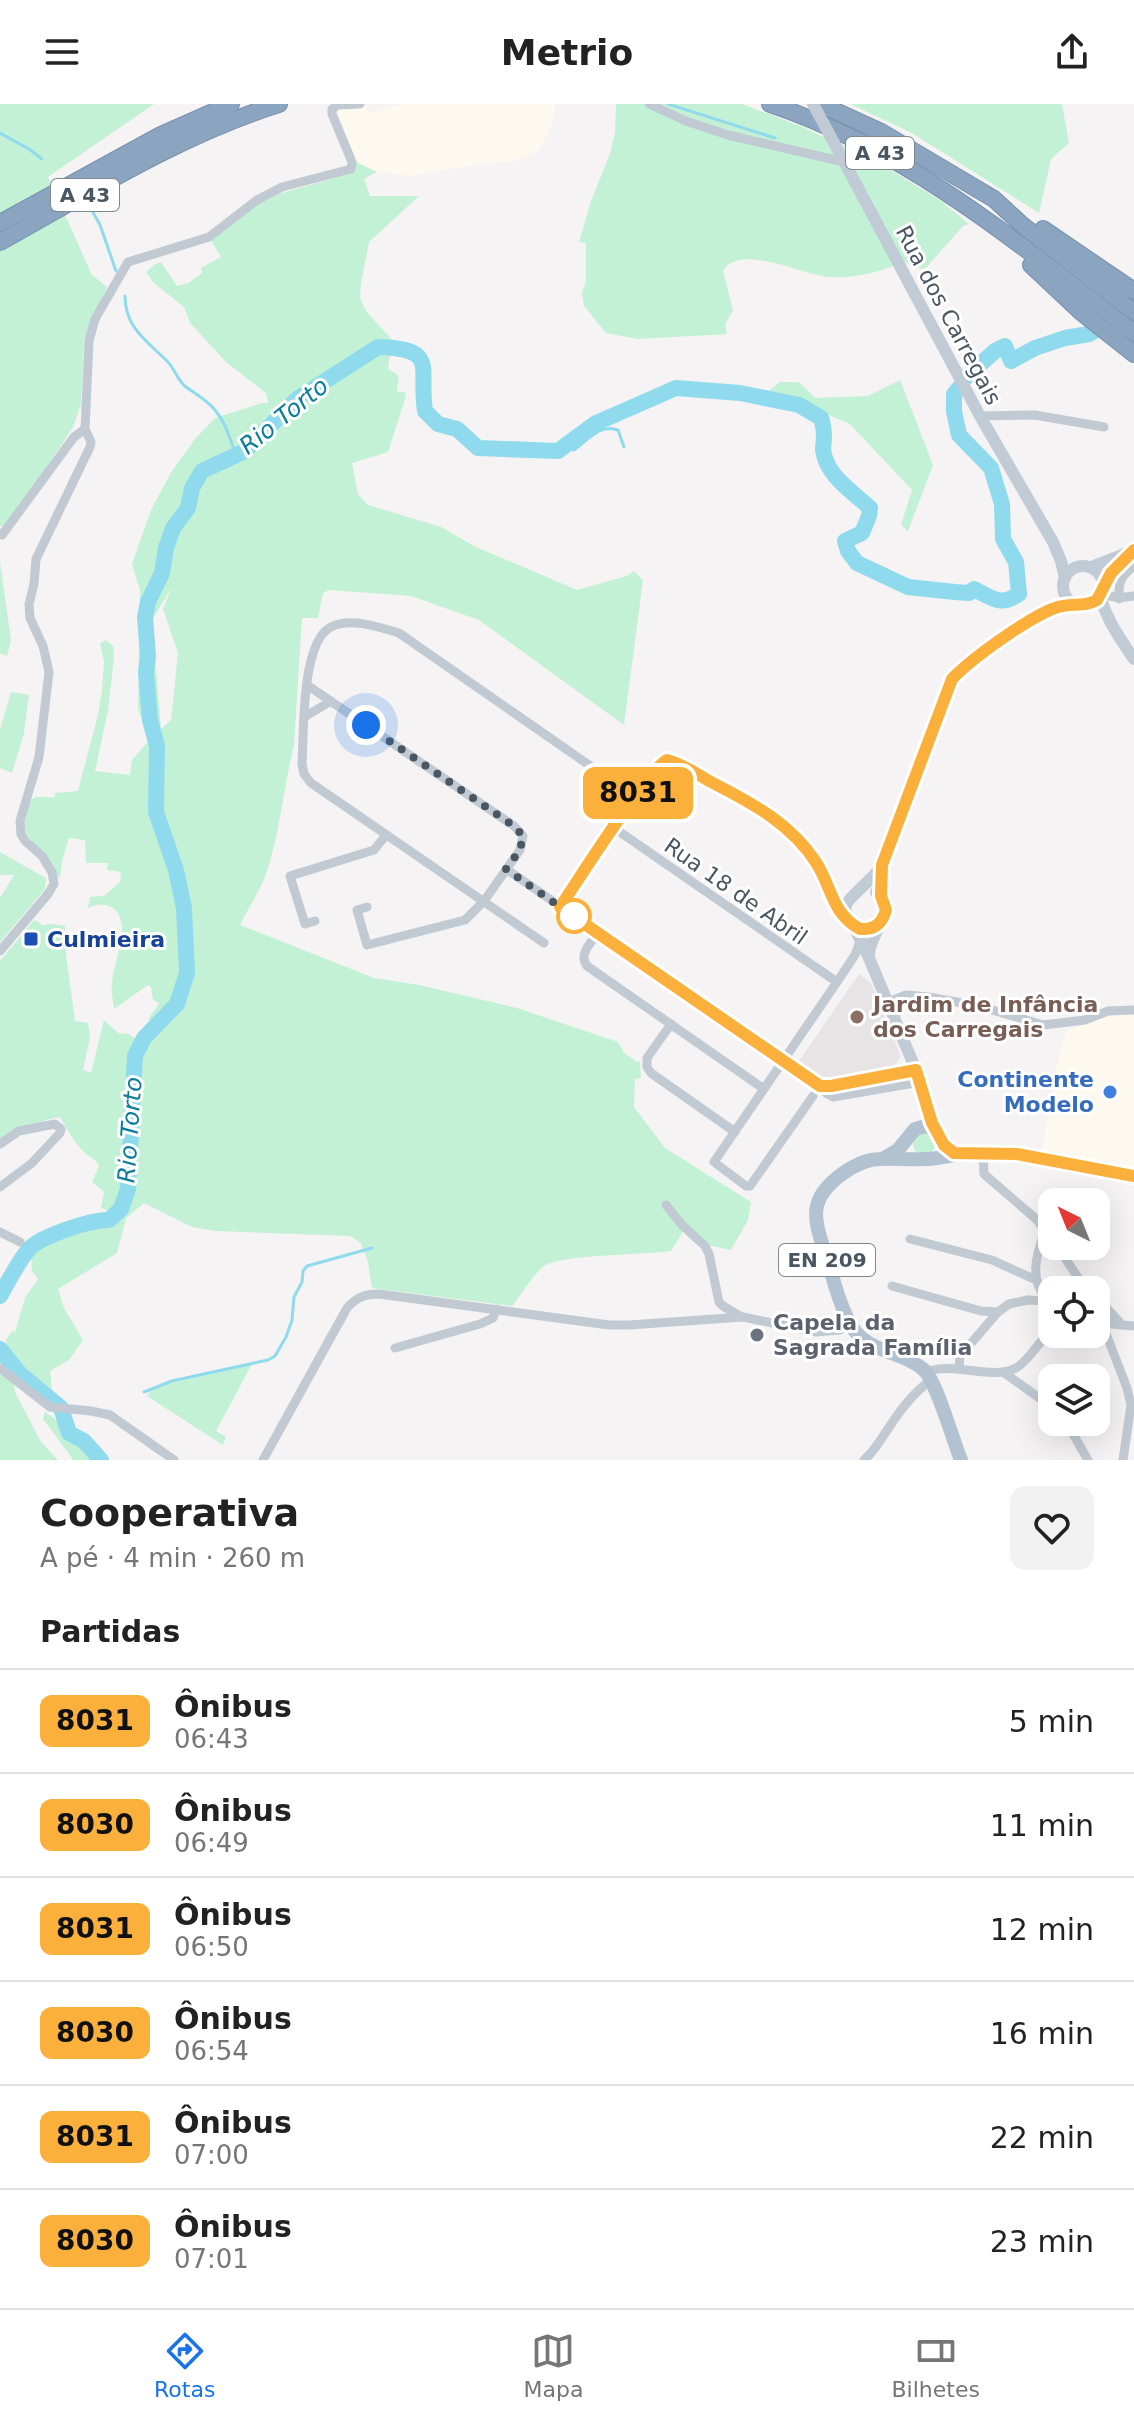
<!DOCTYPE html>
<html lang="pt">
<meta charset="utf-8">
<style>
body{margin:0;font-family:"DejaVu Sans",sans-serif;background:#f2f2f2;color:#222;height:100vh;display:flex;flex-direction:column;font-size:30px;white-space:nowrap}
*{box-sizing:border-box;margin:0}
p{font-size:26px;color:#767676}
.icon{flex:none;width:44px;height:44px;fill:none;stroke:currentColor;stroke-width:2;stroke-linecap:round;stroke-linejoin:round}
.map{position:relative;height:1356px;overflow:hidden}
.details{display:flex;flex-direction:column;background:#fff;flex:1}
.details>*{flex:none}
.badge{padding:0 16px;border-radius:12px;font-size:28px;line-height:52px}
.needle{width:52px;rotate:317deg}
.tools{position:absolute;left:1038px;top:1084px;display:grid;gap:16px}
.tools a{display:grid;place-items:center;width:72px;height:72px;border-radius:16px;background:#fff;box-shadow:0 8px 32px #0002;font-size:40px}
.you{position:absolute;width:40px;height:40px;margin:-20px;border:6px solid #fff;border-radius:50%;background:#1a73e8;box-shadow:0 0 0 12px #1a73e833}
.map>.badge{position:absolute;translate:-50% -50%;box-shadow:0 0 0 4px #fff}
h2{padding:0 40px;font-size:30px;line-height:72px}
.round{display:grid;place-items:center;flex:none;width:84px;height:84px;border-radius:16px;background:#f2f2f2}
.summary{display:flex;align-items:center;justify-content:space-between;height:136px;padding:0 40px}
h1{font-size:38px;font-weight:700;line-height:60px}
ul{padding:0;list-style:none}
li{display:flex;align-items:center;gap:24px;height:104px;padding:0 40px;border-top:2px solid #e0e0e0}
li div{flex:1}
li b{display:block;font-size:30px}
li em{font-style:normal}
li .badge{min-width:88px;font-weight:700;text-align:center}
header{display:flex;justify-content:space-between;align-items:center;height:104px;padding:0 40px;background:#fff;font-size:36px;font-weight:700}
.dock{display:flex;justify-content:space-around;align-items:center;height:112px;border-top:2px solid #e0e0e0;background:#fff;font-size:22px;color:#767676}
.dock a{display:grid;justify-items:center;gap:4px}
.dock .current{color:#1a73e8}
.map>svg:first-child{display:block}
</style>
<header><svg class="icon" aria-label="menu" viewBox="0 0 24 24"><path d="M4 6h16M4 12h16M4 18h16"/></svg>Metrio<svg class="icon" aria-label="share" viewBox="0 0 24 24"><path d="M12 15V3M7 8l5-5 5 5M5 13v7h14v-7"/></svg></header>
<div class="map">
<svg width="1134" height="1356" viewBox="0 0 1134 1356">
<rect width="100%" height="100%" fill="#f5f3f3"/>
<g fill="#fdf9ef">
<path d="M413,0H556L552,20L539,47L512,58L479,60L412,72L377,68L356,58L338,9V6L342,3H366L368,8L381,7L389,2Z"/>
<path d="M1134,909V1065L1041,1050L1053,976L1066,927L1110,911Z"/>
</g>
<path fill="#e6e4e5" d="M859,870L871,879L899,947L900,953L894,962L888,965L831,975L821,972L799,957Z"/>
<g fill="#c3f1d5" fill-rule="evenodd">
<path d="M0,0H154L48,73L92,171L107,183L84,236L81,300L73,323L19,405L4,422H0Z"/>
<path d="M616,0H742L800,22L876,57L941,97L969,120L963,122L924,166L904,158C881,167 855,175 830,173C804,172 739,138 723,167L733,206L725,221L727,230L638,235L606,229L584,202L582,189L586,177V139L579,138L591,97L610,50L615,28Z"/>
<path d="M850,0H1062L1069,39L1051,55L1039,109L910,28Z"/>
<path d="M356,58L377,68L364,75L370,92H419L369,138L361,180L360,194L366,207L392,236L388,265C405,274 397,274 397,288H405L406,292L388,348L352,359L358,390L368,401L441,423L476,443L577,486L627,472L634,467L643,476L624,621L479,516L411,492L329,486L323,489L318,514H302L294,641C284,681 280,729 266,770C260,787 248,804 240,821L374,874L419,881L517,904L618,938L624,949L637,958L640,957L641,974L635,975L634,1003L665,1044L751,1098L748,1116L731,1146L711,1142L685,1124L671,1147C646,1151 557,1150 543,1163C531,1173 522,1190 512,1202L372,1184L368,1158L361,1139L350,1132L216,1127L192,1123L144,1099L126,1114L117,1149L58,1185L64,1204L83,1236L69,1256L50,1267L53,1293L47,1297L0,1259V1255L9,1251L6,1236L12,1227L15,1228L25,1194L38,1175L32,1167L31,1145C55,1132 81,1117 109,1117L122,1105L129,1085L132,1017L136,989L134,962L140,943L155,923L152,920L143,931L127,961L130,980L128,1008L125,1018L127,1050L125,1092L114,1108L101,1104L104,1088L92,1078L99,1062C95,1054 90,1054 84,1048C74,1038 67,1025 60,1013C42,1015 19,1028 0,1035V857L34,816L43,821L52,820L65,822L64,835L75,917L88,919L90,933L83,966L91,969L104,916L118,929L128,930L137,935L150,917L149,914L159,899L153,896L151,883L148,881L114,905C113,897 111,887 112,879C113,859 133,819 113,804C104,799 97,800 88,804L90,793L104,792L120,778L121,768L107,766L108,759H86L85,736L69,734L63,753L60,773H54L56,767L54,761C30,734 16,734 31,696L36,693H55V689L78,687L98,611L102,586L104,558L100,539L106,536L113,542L114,554L108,607L95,667L130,671L132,656L150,635H148L138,605L140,486L132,460L151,406L172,367L195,335L215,314L262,299H268L266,289L226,258L190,219L184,203L154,179L146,168L154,161L161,158L177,182L188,179L202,169L201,164L221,153L211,136L239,111L272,92L348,70L356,64ZM172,483L163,505L178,549L171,616L161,625L152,516Z"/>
<path d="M900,276L933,361L908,427L901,421L912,386L850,320L798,298L765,290L780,278H799L815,294L868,292Z"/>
<path d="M0,458L11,536L7,552L0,549Z"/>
<path d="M11,588L29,591L24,629L12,669L0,664V626Z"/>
<path d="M0,748L46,774L45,785L0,838V794L14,771H0Z"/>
<circle cx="924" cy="1040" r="11"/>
<path d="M252,1260L216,1327L226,1333L223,1341L147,1292L151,1286L159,1282Z"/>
<path d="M0,1268L14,1280L15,1288L41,1338L58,1356H0Z"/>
<path d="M45,1308L55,1315L91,1356H72V1354L43,1315Z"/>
</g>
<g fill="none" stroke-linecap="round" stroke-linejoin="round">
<g stroke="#90daee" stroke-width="3">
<path d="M668,0L775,34"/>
<path d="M0,29L29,45L42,55"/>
<path d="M90,103L100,121L116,167"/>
<path d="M125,192C125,224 147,237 167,257C175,265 177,276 186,283C196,290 207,296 215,306C226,319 230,335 236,351"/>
<path d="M565,341L574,346C588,336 600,319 618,326L624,343"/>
<path d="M144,1288L172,1277L268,1256L275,1252L286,1233L292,1216L294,1193L302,1178L303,1167L307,1162L372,1144"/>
</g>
<g stroke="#90daee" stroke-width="16">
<path d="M965,274L995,247L1005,242L1011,257L1035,244L1065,234L1089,230L1134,205"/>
<path d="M0,1192C7,1180 21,1152 31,1143C45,1131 90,1116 109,1116L121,1105L128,1085L135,952L144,934L177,900L187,869L184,804L176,766L156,708L157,642L150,616L146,568L148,552L145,513L148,498L162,469L166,444L173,424L188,404L192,384L202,367L245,347L297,295L378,243C440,245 418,263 425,307L438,320L457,325L478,344L558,347L596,319L676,284L740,289L799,301L821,314C823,320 824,327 824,333C824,337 823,342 823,346C827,373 852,387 870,404L869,412L862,429L845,437L848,447L857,459L908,483L955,488L969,489L974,485C992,494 1000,503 1019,490L1016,458L1003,435L1002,400L991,364L959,331L954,307V290L959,284"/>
<path d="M0,1245L20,1270L61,1304L69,1329L84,1337L101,1356"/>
</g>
<defs>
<g id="highway">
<path d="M770,0C908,46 1021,141 1134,229"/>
<path d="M820,0L881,28L994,95L1021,120L1134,208"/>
<path d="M0,119L161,31L231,0"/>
<path d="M1043,125L1134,187"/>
<path d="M0,138C90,88 180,31 279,0"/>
<path d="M1031,161L1081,208L1134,250"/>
</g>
</defs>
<use href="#highway" stroke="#7690ad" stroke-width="18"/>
<g stroke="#c1cad2" stroke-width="9">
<path d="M649,0L686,17L728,31L844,58"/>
<path d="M980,312L1035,311L1104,323"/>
<path d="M0,431H2L74,333L85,325"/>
<path d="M1101,488C1113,495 1121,494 1134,492"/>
<path d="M1119,495C1118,478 1121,472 1134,462"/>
<path d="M307,581L514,722L523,732L520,746L484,797L465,816L367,841L357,806L367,803"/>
<path d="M306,612L331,597"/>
<path d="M614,724L837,878"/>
<path d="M506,765L820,982L826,989L833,993L920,978"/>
<path d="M560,803L660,659L667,656L675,658C721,683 775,704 808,746C825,767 828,799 848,815"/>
<path d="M315,817L305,820L290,772L374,746L386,731"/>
<path d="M598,829C591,839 578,850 587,862L764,985"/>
<path d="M544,839L311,679L304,670L302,660C304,628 301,538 331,523C350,513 380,523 399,529L635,693"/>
<path d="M0,847L48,790L54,780L52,768L42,752L25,737L21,730L20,717L39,653L49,568L43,542L30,514L29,500L34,480L36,455L90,343L91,338L85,325L89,237L95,215L128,158L209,133L257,96L282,83L351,65L352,58L332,10V5L338,1L360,0"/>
<path d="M888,898L906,891L928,893L979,902L1043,921L1085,916L1108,907L1134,906"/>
<path d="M671,920L647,954V963L651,969L735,1028"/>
<path d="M820,982H831L916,966"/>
<path d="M813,992L750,1082H746L714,1058L837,878L855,851L861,835"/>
<path d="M0,1040L19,1027L55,1020L61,1025L60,1029L32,1059L0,1083"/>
<path d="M983,1048L984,1070L1036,1115L1052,1135"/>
<path d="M666,1101L682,1121L705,1142L709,1150L719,1198L723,1202L740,1212"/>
<path d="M1045,1127C1036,1151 1028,1177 1049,1197"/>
<path d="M0,1128L20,1138"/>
<path d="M910,1135L992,1156L1036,1176"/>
<path d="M1057,1142L1083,1181L1090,1186"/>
<path d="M892,1182L981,1207L998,1208"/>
<path d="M1096,1192L1122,1221"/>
<path d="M1096,1217L1102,1220L1105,1227L1127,1284L1131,1301L1123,1356"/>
<path d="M1099,1219L1134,1222"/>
<path d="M395,1244L480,1220L493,1214L496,1205"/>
<path d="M0,1264L50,1303L91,1307L110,1311L174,1356"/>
<path d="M959,1265L960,1252L998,1208L1009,1200L1028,1196L1047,1197"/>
<path d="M927,1268C953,1257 992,1277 1016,1264C1031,1255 1038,1237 1052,1227"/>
<path d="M1003,1268L1052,1303"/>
<path d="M1066,1318L1088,1356"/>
<path d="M263,1356L347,1204C357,1193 365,1190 379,1190L609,1221H629L743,1213L816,1228L840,1226L851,1220"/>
<path d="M864,1356C875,1347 880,1336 888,1325C900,1306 913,1289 931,1276"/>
</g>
<g stroke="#c1cbd6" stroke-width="12">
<path d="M841,52L980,312L1053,438L1061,457L1065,474"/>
<circle cx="1083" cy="482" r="20"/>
<path d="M1091,463L1127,449"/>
<path d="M1103,482L1111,469L1134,446"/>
<path d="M1100,492C1107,516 1120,535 1134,555"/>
<path d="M881,792L882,761L952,575C971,554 1030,512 1057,503C1062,501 1069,501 1075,500"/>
<path d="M880,820C865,829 841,822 846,801C848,794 873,775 880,764"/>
<path d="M853,821L869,854L916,966L936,1026"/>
<path d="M869,850C870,827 899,807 876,788"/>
</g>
<g stroke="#b3c2d1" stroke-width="14">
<path d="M884,1054L898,1046L915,1025L926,1022L936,1026L946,1044L958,1049"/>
<path d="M961,1356C953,1337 937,1278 924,1266C903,1247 868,1249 852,1223C840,1203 834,1177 827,1155C815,1117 805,1097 842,1070C853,1062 868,1055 881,1055C895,1054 910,1056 924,1055C944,1055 963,1047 984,1048C1035,1051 1084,1065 1134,1072"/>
</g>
<use href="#highway" stroke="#8ba5c1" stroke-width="16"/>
<path stroke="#c1cbd6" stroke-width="12" d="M813,0L841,52"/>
</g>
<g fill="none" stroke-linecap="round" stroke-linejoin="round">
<defs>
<path id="line" d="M1134,446L1111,469L1097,496C1084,504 1070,498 1055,504C1028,514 972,554 952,575L882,761L881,792L886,806C882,820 874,826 860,825C832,810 832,784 817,760C792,720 752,699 711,678C697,670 683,660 667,656C649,664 577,778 560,803L820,982H831L916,966L932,1019L944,1041L954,1049L1017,1050L1134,1072"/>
</defs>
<use href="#line" stroke="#fff" stroke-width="18"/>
<use href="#line" stroke="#fbb03b" stroke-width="12"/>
<path stroke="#4a5661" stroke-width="8" stroke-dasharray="0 14.4" d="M366,621L514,722L523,732L520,746L506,765L579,816L574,812"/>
</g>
<circle fill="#fff" stroke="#fbb03b" stroke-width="4" cx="574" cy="812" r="16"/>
<rect fill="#1a4fb4" stroke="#fff" stroke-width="3" x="23" y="827" width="16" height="16" rx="4"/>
<circle fill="#8d6e63" stroke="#fff" stroke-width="3" cx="857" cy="913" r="8"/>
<circle fill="#3f7fe0" stroke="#fff" stroke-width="3" cx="1110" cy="988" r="8"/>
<circle fill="#6b7280" stroke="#fff" stroke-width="3" cx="757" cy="1231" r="8"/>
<g text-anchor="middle" stroke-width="6" stroke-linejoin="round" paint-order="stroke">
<g fill="#fff" stroke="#808990" stroke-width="2">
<rect x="846" y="33" width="68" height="32" rx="6"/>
<rect x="51" y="75" width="68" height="32" rx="6"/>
<rect x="779" y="1140" width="96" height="32" rx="6"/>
</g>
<g font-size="20" font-weight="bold" fill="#4a5661">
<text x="880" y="56">A 43</text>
<text x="85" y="98">A 43</text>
<text x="827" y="1163">EN 209</text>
</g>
<g font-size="22" fill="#4a5661" stroke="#fff">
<text transform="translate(949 211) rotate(62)" y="8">Rua dos Carregais</text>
<text transform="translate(736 787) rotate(35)" y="8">Rua 18 de Abril</text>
</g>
<g font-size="22" font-weight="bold" fill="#164399" stroke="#fff" text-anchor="start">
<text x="47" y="843">Culmieira</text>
</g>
<g font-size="22" font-weight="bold" fill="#785e54" stroke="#fff" text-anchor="start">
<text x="873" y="908">Jardim de Infância<tspan x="873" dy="25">dos Carregais</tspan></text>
</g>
<g font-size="22" font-weight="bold" fill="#366cbe" stroke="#fff" text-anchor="end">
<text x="1094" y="983">Continente<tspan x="1094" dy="25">Modelo</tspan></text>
</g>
<g font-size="22" font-weight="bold" fill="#5b616d" stroke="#fff" text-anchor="start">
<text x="773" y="1226">Capela da<tspan x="773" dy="25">Sagrada Família</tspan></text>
</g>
<g font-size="24" font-style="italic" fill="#0c7c9b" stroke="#fff">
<text transform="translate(284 312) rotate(-39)" y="8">Rio Torto</text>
<text transform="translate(130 1026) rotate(-86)" y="8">Rio Torto</text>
</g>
</g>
</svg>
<div class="tools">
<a><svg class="needle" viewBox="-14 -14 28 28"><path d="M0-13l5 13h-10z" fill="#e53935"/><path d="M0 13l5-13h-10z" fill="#767676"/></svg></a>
<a><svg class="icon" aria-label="locate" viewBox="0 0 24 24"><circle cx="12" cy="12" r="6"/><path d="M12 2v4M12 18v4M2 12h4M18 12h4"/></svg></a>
<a><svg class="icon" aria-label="layers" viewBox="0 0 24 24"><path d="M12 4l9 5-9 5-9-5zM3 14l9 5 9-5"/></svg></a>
</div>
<div class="you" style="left:366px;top:621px"></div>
<b class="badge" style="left:638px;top:689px;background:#fbb03b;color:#111">8031</b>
</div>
<section class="details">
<div class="summary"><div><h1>Cooperativa</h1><p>A pé · 4 min · 260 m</p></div><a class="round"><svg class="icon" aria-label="heart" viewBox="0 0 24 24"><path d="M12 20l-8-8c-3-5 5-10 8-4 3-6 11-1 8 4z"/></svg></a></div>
<h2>Partidas</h2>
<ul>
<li><span class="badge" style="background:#fbb03b;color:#111">8031</span><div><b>Ônibus</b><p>06:43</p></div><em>5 min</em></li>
<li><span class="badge" style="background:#fbb03b;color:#111">8030</span><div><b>Ônibus</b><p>06:49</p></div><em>11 min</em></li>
<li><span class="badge" style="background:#fbb03b;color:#111">8031</span><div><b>Ônibus</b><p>06:50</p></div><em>12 min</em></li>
<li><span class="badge" style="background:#fbb03b;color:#111">8030</span><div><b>Ônibus</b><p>06:54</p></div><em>16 min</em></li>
<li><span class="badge" style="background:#fbb03b;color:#111">8031</span><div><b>Ônibus</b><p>07:00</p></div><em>22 min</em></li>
<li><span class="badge" style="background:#fbb03b;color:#111">8030</span><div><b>Ônibus</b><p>07:01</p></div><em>23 min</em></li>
</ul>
</section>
<nav class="dock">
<a class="current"><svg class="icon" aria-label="directions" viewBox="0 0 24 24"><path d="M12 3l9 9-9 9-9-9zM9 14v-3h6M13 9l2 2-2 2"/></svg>Rotas</a>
<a><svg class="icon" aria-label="map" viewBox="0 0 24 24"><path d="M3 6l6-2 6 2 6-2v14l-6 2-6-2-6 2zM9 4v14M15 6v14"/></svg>Mapa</a>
<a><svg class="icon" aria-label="tickets" viewBox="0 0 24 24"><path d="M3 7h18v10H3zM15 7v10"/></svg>Bilhetes</a>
</nav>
